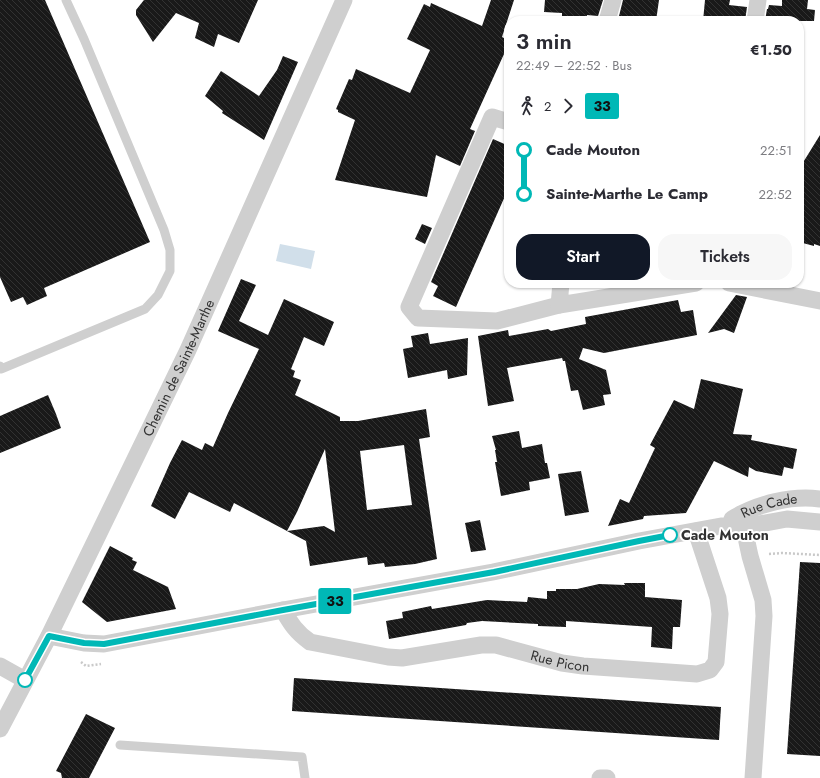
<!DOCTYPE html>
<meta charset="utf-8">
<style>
body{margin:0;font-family:Jost,sans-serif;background:#f7f7f7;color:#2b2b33;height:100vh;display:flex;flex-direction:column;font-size:15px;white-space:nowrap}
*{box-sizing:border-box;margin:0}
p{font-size:13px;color:#7c7c81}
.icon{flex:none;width:22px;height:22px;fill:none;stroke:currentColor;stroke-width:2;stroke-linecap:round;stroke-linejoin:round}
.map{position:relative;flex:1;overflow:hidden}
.details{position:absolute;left:504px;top:16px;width:300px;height:272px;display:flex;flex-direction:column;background:#fff;border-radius:16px;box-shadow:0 1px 3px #0004}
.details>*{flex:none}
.badge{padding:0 8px;border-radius:3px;font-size:14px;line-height:26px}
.map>.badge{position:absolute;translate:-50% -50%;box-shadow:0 0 0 2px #fff}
.legs{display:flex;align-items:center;gap:6px;height:44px;padding:0 12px;font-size:13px}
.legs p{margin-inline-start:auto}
.head{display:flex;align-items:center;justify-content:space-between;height:68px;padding:0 12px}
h1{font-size:22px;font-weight:600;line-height:30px}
.button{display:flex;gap:8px;margin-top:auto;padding:8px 12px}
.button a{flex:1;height:46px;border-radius:16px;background:#111827;color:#fff;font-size:16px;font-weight:600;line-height:46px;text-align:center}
.button a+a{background:#f7f7f7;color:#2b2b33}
ul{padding:0 12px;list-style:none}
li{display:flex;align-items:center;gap:14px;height:44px;font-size:15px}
li i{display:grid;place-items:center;width:6px;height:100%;margin:0 5px;background:currentColor}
li i::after{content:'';width:10px;height:10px;margin:-5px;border:3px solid;border-radius:50%;background:#fff}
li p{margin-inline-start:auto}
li:first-child i{background:linear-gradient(#0000 50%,currentColor 0)}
li:last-child i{background:linear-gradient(currentColor 50%,#0000 0)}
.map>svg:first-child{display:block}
</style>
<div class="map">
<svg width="820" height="778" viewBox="0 0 820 778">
<defs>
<pattern id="building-back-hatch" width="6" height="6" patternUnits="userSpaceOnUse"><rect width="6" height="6" fill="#191919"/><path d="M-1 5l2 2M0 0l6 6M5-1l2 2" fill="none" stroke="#323232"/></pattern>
</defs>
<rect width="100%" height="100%" fill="#fff"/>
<path fill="#d1dfea" d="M280,244L315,251L311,269L276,261Z"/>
<g fill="url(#building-back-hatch)" fill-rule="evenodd">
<path d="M0,0H45L150,242L44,288L47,296L27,305L23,297L11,302L0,277Z"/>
<path d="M144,0H258L239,43L218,34L214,47L195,38L199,23L176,13L153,42L136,15V10Z"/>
<path d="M491,0H514L502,37L509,41V43L484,98L470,129L475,131L460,166L436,155L427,197L335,180L355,120L338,112V110L336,109L349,79L352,80L356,69L410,93L430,50L407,39L424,4L430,7L431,3L482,26Z"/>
<path d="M545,0H603L598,16L587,15L586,21H562V13L544,12Z"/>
<path d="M623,0H659L656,21H631L632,17L619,16Z"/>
<path d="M705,0H730L729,5L747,7L745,21H703Z"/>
<path d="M782,0H808L807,9L815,10L814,21H765L767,9H768L769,5L782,6Z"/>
<path d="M283,56L298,62L264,140L222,113L223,111L205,96L221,71L259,96L277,70Z"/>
<path d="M820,135V246L814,244V246L799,242V169Z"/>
<path d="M493,139L509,146V187L456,307L433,296L438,286L431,282Z"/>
<path d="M422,224L432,228L425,244L415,239Z"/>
<path d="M241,279L256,285L239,321L268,335L284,299L334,322L324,346L304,337L291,369L295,371L293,377L301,380L295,395L340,417V421H358L426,409L430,437L419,439L437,559L415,564L385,567L384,563L368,565L367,557L310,566L306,541L287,531L324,526L335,532L325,449L297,512L287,531L234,503L230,512L189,492L175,519L151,506L170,463L182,440L202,450L205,443L213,447L228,413L259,349L218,331ZM404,445L412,505L367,510L360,451Z"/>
<path d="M736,295L747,297L734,333L724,329L708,333Z"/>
<path d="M678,300L681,312L693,310L697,335L604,353L583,348L579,359L606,370L611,394L603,395L605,405L583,410L578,390L571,391L565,361H563L562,358L507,368L514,401L488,406L478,336L508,330L509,336L548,329L551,331L586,324L585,317Z"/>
<path d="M428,333L430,344L468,338L467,375L448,379L447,370L408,378L403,349L413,347L411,336Z"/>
<path d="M701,379L743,389L733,434L752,435L751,440L797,449L793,469L784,467L782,476L756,471L749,467L748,477L714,461L686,513L644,516L643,519L608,526L620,499L629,503L655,448L650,445L674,400L694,409Z"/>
<path d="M48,395L56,414L61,428L0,453V416Z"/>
<path d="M519,431L522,448L542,444L545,463H547L550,478L529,482L530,490L501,496L495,462H497L495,450H496L492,436Z"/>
<path d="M581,471L589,512L565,516L558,474Z"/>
<path d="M480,520L486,550L471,552L465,523Z"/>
<path d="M110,546L133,558L132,560L137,562L133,570L168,587L176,609L107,622L82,602Z"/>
<path d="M800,562L820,563V756L787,754Z"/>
<path d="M624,583H645V597L682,600L680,627H673L672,649L651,647L652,627L566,621V627L538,626V624L482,621L467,623L466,625L389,639L386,621L403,618L402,612L431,606L432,609L487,600L527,602L528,597L547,599V591H556V589H577L599,584L625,585Z"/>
<path d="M294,678L721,707L719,740L292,711Z"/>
<path d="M86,714L115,728L89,778H62L61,773L56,771Z"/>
</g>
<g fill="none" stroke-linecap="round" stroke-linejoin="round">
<g stroke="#c9c9c9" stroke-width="2.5" stroke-dasharray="2 2" stroke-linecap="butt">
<path d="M769,554L782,553L820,555"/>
<path d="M81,662L86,666L101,664"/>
</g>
<g stroke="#cfcfcf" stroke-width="9">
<path d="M0,366L1,369L145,309L158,295L170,271V250L164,230L84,39L66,0"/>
<path d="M120,745L302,757L305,778"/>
</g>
<g stroke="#cfcfcf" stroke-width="17">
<path d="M607,21L613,0"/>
<path d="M755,21L758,0"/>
<path d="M509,122L492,117L409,307L418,318L497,321L559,305"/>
<path d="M561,283L559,305L696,283"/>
<path d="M729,283L820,301"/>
<path d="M741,514L750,556L763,600L764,616L753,778"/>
<path id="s1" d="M732,519C757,504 791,495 820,499"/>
<path id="s2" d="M283,610C291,624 296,632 310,642L388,657L402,658L481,645H496L562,663L583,666L697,674L710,670L716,662L720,614L718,598L696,531"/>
<path d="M49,636L84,643L104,644L283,610L493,572L639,541L721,526L743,527L787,519L820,522"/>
<path d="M0,666L25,680"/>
<path id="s3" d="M0,729L49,636L188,350L344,0"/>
<path d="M600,778H607"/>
</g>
</g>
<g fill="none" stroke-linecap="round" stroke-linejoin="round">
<defs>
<path id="line-1" d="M25,680L49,636L84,643L104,644L283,610L494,572L639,541L670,535"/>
</defs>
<use href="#line-1" stroke="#fff" stroke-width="9"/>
<use href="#line-1" stroke="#00b8b6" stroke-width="6"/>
</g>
<g fill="#fff" stroke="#00b8b6" stroke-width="2">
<circle cx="670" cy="535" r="7"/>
<circle cx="25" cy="680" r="7"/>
</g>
<g text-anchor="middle" stroke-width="4" stroke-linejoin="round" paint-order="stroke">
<g font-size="14" fill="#323232" stroke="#fff">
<text dy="5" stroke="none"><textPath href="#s3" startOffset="403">Chemin de Sainte-Marthe</textPath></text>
<text dy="5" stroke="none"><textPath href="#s1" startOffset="40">Rue Cade</textPath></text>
<text dy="5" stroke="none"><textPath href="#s2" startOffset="297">Rue Picon</textPath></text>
</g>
<g font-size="14" font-weight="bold" fill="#323232" stroke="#fff" text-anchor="start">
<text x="681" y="540">Cade Mouton</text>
</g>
</g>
</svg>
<b class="badge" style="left:335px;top:601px;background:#00b8b6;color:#111">33</b>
<section class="details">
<div class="head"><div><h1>3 min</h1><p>22:49 – 22:52 · Bus</p></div><b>€1.50</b></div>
<div class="legs"><svg class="icon" aria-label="walk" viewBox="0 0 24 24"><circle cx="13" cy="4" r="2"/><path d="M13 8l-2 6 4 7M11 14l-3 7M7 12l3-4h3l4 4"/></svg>2<svg class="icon" aria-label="forward" viewBox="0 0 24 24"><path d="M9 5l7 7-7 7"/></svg><b class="badge" style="background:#00b8b6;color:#111">33</b></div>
<ul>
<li><i style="color:#00b8b6"></i><b>Cade Mouton</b><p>22:51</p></li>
<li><i style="color:#00b8b6"></i><b>Sainte-Marthe Le Camp</b><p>22:52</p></li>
</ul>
<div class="button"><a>Start</a><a>Tickets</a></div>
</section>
</div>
